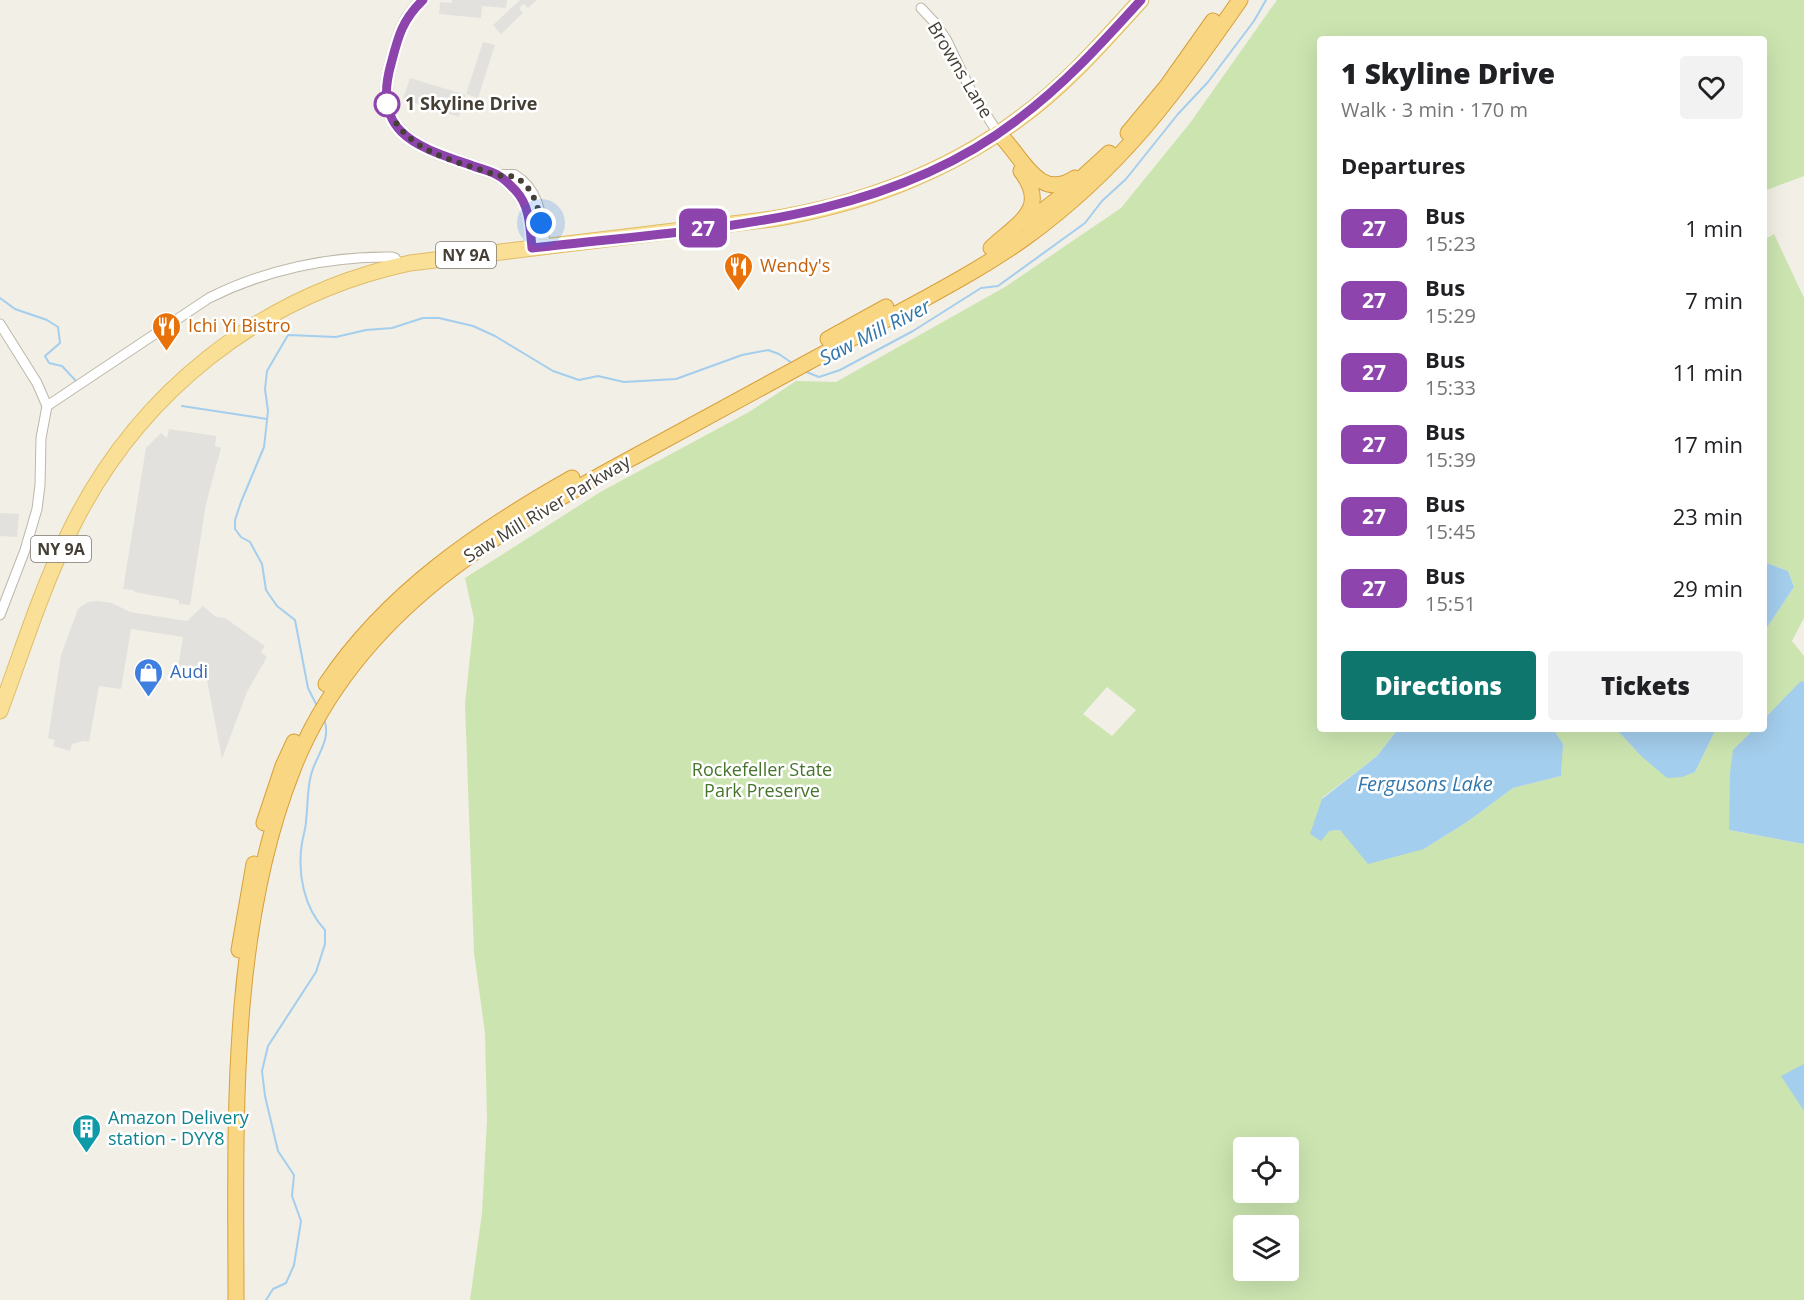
<!DOCTYPE html>
<meta charset="utf-8">
<style>
body{margin:0;font-family:"Open Sans",sans-serif;background:#f2f2f2;color:#202124;height:100vh;display:flex;flex-direction:column;font-size:22px;white-space:nowrap}
*{box-sizing:border-box;margin:0}
p{font-size:20px;color:#757577}
.icon{flex:none;width:33px;height:33px;fill:none;stroke:currentColor;stroke-width:2;stroke-linecap:round;stroke-linejoin:round}
.map{position:relative;flex:1;overflow:hidden}
.details{position:absolute;left:1317px;top:36px;width:450px;height:696px;display:flex;flex-direction:column;background:#fff;border-radius:6px;box-shadow:0 6px 24px #0002}
.details>*{flex:none}
.badge{padding:0 12px;border-radius:9px;font-size:21px;line-height:39px}
.controls{position:absolute;left:1233px;top:1137px;display:grid;gap:12px}
.controls a{display:grid;place-items:center;width:66px;height:66px;border-radius:6px;background:#fff;box-shadow:0 6px 24px #0002;font-size:30px}
.you{position:absolute;width:30px;height:30px;margin:-15px;border:4px solid #fff;border-radius:50%;background:#1a73e8;box-shadow:0 0 0 9px #1a73e833}
.map>.badge{position:absolute;translate:-50% -50%;box-shadow:0 0 0 3px #fff}
h2{padding:0 24px;font-size:22px;line-height:54px}
.round{display:grid;place-items:center;flex:none;width:63px;height:63px;border-radius:6px;background:#f2f2f2}
.overview{display:flex;align-items:center;justify-content:space-between;height:102px;padding:0 24px}
h1{font-size:28px;font-weight:800;line-height:45px}
.cta{display:flex;gap:12px;margin-top:auto;padding:12px 24px}
.cta a{flex:1;height:69px;border-radius:6px;background:#0f766e;color:#fff;font-size:24px;font-weight:800;line-height:69px;text-align:center}
.cta a+a{background:#f2f2f2;color:#202124}
ul{padding:0;list-style:none}
li{display:flex;align-items:center;gap:18px;height:72px;padding:0 24px}
li div{flex:1}
li b{display:block;font-size:22px}
li em{font-style:normal}
li .badge{min-width:66px;font-weight:700;text-align:center}
.map>svg:first-child{display:block}
</style>
<div class="map">
<svg width="1804" height="1300" viewBox="0 0 1804 1300">
<rect width="100%" height="100%" fill="#f2efe6"/>
<g fill="#cce5b0" fill-rule="evenodd">
<path d="M1277,0H1804V176L1764,191V39H1320V729H1398L1377,756L1322,798L1329,831L1340,830L1424,849L1467,822L1513,788L1561,776L1562,744L1553,729H1616L1641,756L1695,772L1716,729H1754L1733,751L1729,830L1804,844V1300H470L482,1213L487,1120L485,1033L474,953L465,704L474,619L465,578L602,491L749,412L796,381L836,382L1005,287L1121,208L1190,123ZM1107,687L1136,710L1112,736L1083,714ZM1244,1148H1288V1192H1244ZM1244,1226H1288V1270H1244Z"/>
<path d="M1774,234L1804,298V618L1792,641L1804,656V682H1801L1764,719V632L1794,587L1788,571L1764,562V240Z"/>
</g>
<g fill="#e3e1de">
<path d="M452,0H507L506,8L482,6L481,18L439,14L440,2L452,3Z"/>
<path d="M520,0H537L528,8L524,4L519,8L523,13L501,34L493,25Z"/>
<path d="M483,42L495,45L478,98L466,94Z"/>
<path d="M410,78L466,95L459,117L403,99Z"/>
<path d="M169,429L216,436L215,446L221,448L206,504L190,605L179,604V600L134,592V590L123,589L146,448L161,433L167,438Z"/>
<path d="M0,513L19,514L17,537L0,536Z"/>
<path d="M98,601L112,603L130,612L187,621L203,606L216,617L225,618L265,646L261,652L267,657L247,692L222,759L207,680L177,673L183,637L131,629L121,689L99,686L89,742L83,741L72,744L70,751L53,746L55,740L48,738L61,655L78,609L88,602Z"/>
</g>
<g fill="#a4ceed">
<path d="M1764,562L1788,571L1794,587L1764,632Z"/>
<path d="M1801,681L1804,682V844L1729,830L1730,773L1733,750L1754,729H1764V719Z"/>
<path d="M1398,729H1553L1563,744L1561,776L1513,788L1467,822L1424,849L1368,864L1340,830L1329,831L1321,841L1310,834L1322,799L1377,756Z"/>
<path d="M1616,729H1716L1695,772L1682,777L1667,778L1641,756Z"/>
<path d="M1804,1064V1111L1781,1076Z"/>
</g>
<g fill="none" stroke-linecap="round" stroke-linejoin="round">
<g stroke="#a4ceed" stroke-width="2">
<path d="M0,298L15,309L47,320L58,327L60,343L45,356L49,363L62,366L77,382"/>
<path d="M804,371L819,377L840,370L913,331L981,288L998,286L1085,223L1102,201L1126,179L1178,114L1208,82L1254,21L1266,0"/>
<path d="M182,406L267,419"/>
<path d="M317,706L308,688L295,620L277,606L266,590L262,564L250,542L241,537L235,529V520L241,502L264,447L268,411L265,389L267,371L288,335L336,337L366,330L392,328L423,318H439L473,326L495,336L553,371L579,380L598,376L624,382L676,379L742,355L768,350L779,354L792,363"/>
<path d="M266,1300L273,1289L286,1283L294,1265L301,1221L292,1196L294,1175L278,1151L265,1096L262,1071L268,1046L316,972L325,944V930C304,908 297,873 302,843C303,836 306,828 306,821C308,805 307,790 311,775C316,755 332,740 324,719"/>
</g>
<defs>
<g id="minor">
<path d="M921,8L935,23L946,39L972,93L998,133"/>
<path d="M0,324L37,383L47,406"/>
<path d="M0,615L25,550L37,509L40,485L41,438L47,406L209,298C265,270 329,256 392,257L395,258L400,265"/>
</g>
<g id="tertiary">
<path d="M423,0C402,19 398,37 391,64C371,135 419,147 473,166C481,169 491,171 499,176C505,179 511,186 516,191C530,206 530,228 532,247"/>
<path d="M499,176H514C539,191 540,219 544,246"/>
</g>
<path id="primary" d="M0,711C22,652 41,590 69,533C136,394 260,295 410,263L772,219C859,205 945,173 1016,121C1064,87 1102,43 1141,0"/>
<g id="trunk">
<path d="M998,133C1022,155 1038,203 1075,178"/>
<path d="M1128,133L1167,86L1213,21"/>
<path d="M1027,223L1063,195L1109,153"/>
<path d="M991,248C1018,223 1050,209 1021,171"/>
<path d="M828,339L886,307"/>
<path d="M326,684C387,593 478,531 572,478"/>
<path d="M264,823L283,766L294,742"/>
<path d="M239,950L254,864"/>
<path d="M236,1300C236,1126 228,933 293,769C356,610 500,529 643,452C719,410 795,369 871,328C923,299 977,272 1025,238C1119,170 1175,94 1240,0"/>
</g>
</defs>
<use href="#minor" stroke="#bdb7a9" stroke-width="11"/>
<use href="#tertiary" stroke="#bdb7a9" stroke-width="14"/>
<use href="#primary" stroke="#dfbd68" stroke-width="17"/>
<use href="#trunk" stroke="#d7a03c" stroke-width="17"/>
<use href="#minor" stroke="#fff" stroke-width="9"/>
<use href="#tertiary" stroke="#fff" stroke-width="12"/>
<use href="#primary" stroke="#fae097" stroke-width="15"/>
<use href="#trunk" stroke="#f9d682" stroke-width="15"/>
</g>
<g fill="none" stroke-linecap="round" stroke-linejoin="round">
<defs>
<path id="line" d="M423,0C402,20 398,37 391,64C371,135 419,147 473,166C481,169 492,171 499,176C505,179 511,186 516,191C530,206 530,228 532,248C698,228 878,226 1017,120C1064,85 1102,43 1141,0"/>
</defs>
<use href="#line" stroke="#fff" stroke-width="14"/>
<use href="#line" stroke="#8e44ad" stroke-width="9"/>
<path stroke="#453f36" stroke-width="6" stroke-dasharray="0 10.8" d="M387,104C403,153 455,160 499,176C526,171 538,201 541,223"/>
</g>
<defs>
<symbol id="restaurant-pin" viewBox="-11 -11 22 30"><path d="M0 17L-7.5 6A9.5 9.5 0 1 1 7.5 6Z" fill="#e8710a" stroke="#fff"/><path d="M-5-6h1v4h1v-4h1v4h1v-4h1v5L-1.5 .5V6h-2V.5L-5-1ZM5-6V6H3V1.5H1.5Q1.5-4 5-6Z" fill="#fff"/></symbol>
<symbol id="shop-pin" viewBox="-11 -11 22 30"><path d="M0 17L-7.5 6A9.5 9.5 0 1 1 7.5 6Z" fill="#3f7fe0" stroke="#fff"/><path d="M-5-2.5h2.3a2.7 3.5 0 0 1 5.4 0H5L5.5 6h-11ZM-1.5-2.5h3a1.5 2.3 0 0 0-3 0Z" fill="#fff"/></symbol>
<symbol id="building-pin" viewBox="-11 -11 22 30"><path d="M0 17L-7.5 6A9.5 9.5 0 1 1 7.5 6Z" fill="#0f9aa8" stroke="#fff"/><path d="M-4-6H4V6H1V3H-1V6H-4ZM-2.5-4.3h1.7v1.8h-1.7ZM.8-4.3h1.7v1.8H.8ZM-2.5-1h1.7V.8h-1.7ZM.8-1h1.7V.8H.8Z" fill="#fff"/></symbol>
</defs>
<g fill-rule="evenodd">
<use href="#restaurant-pin" x="722" y="250" width="33" height="45"/>
<use href="#restaurant-pin" x="150" y="310" width="33" height="45"/>
<use href="#shop-pin" x="132" y="656" width="33" height="45"/>
<use href="#building-pin" x="70" y="1112" width="33" height="45"/>
</g>
<circle fill="#fff" stroke="#8e44ad" stroke-width="3" cx="387" cy="104" r="12"/>
<g text-anchor="middle" stroke-width="5" stroke-linejoin="round" paint-order="stroke">
<g fill="#fff" stroke="#7d7972" stroke-width="1.5">
<rect x="436" y="242" width="60" height="26" rx="4.5"/>
<rect x="31" y="536" width="60" height="26" rx="4.5"/>
</g>
<g font-size="16" font-weight="bold" fill="#453f36">
<text x="466" y="261">NY 9A</text>
<text x="61" y="555">NY 9A</text>
</g>
<g font-size="18" fill="#453f36" stroke="#fff">
<text transform="translate(960 70) rotate(59)" y="6">Browns Lane</text>
<text transform="translate(547 509) rotate(-31)" y="6">Saw Mill River Parkway</text>
</g>
<g font-size="18" font-weight="bold" fill="#453f36" stroke="#fff" text-anchor="start">
<text x="405" y="110">1 Skyline Drive</text>
</g>
<g font-size="18" fill="#c56008" stroke="#fff" text-anchor="start">
<text x="760" y="272">Wendy's</text>
<text x="188" y="332">Ichi Yi Bistro</text>
</g>
<g font-size="18" fill="#366cbe" stroke="#fff" text-anchor="start">
<text x="170" y="678">Audi</text>
</g>
<g font-size="18" fill="#46742b" stroke="#fff">
<text x="762" y="776">Rockefeller State<tspan x="762" dy="21">Park Preserve</tspan></text>
</g>
<g font-size="18" fill="#0d838f" stroke="#fff" text-anchor="start">
<text x="108" y="1124">Amazon Delivery<tspan x="108" dy="21">station - DYY8</tspan></text>
</g>
<g font-size="20" font-style="italic" fill="#3377ac" stroke="#fff">
<text transform="translate(875 332) rotate(-27)" y="7">Saw Mill River</text>
<text x="1425" y="791">Fergusons Lake</text>
</g>
</g>
</svg>
<div class="controls">
<a><svg class="icon" aria-label="locate" viewBox="0 0 24 24"><circle cx="12" cy="12" r="6"/><path d="M12 2v4M12 18v4M2 12h4M18 12h4"/></svg></a>
<a><svg class="icon" aria-label="layers" viewBox="0 0 24 24"><path d="M12 4l9 5-9 5-9-5zM3 14l9 5 9-5"/></svg></a>
</div>
<div class="you" style="left:541px;top:223px"></div>
<b class="badge" style="left:703px;top:228px;background:#8e44ad;color:#fff">27</b>
<section class="details">
<div class="overview"><div><h1>1 Skyline Drive</h1><p>Walk · 3 min · 170 m</p></div><a class="round"><svg class="icon" aria-label="heart" viewBox="0 0 24 24"><path d="M12 20l-8-8c-3-5 5-10 8-4 3-6 11-1 8 4z"/></svg></a></div>
<h2>Departures</h2>
<ul>
<li><span class="badge" style="background:#8e44ad;color:#fff">27</span><div><b>Bus</b><p>15:23</p></div><em>1 min</em></li>
<li><span class="badge" style="background:#8e44ad;color:#fff">27</span><div><b>Bus</b><p>15:29</p></div><em>7 min</em></li>
<li><span class="badge" style="background:#8e44ad;color:#fff">27</span><div><b>Bus</b><p>15:33</p></div><em>11 min</em></li>
<li><span class="badge" style="background:#8e44ad;color:#fff">27</span><div><b>Bus</b><p>15:39</p></div><em>17 min</em></li>
<li><span class="badge" style="background:#8e44ad;color:#fff">27</span><div><b>Bus</b><p>15:45</p></div><em>23 min</em></li>
<li><span class="badge" style="background:#8e44ad;color:#fff">27</span><div><b>Bus</b><p>15:51</p></div><em>29 min</em></li>
</ul>
<div class="cta"><a>Directions</a><a>Tickets</a></div>
</section>
</div>
